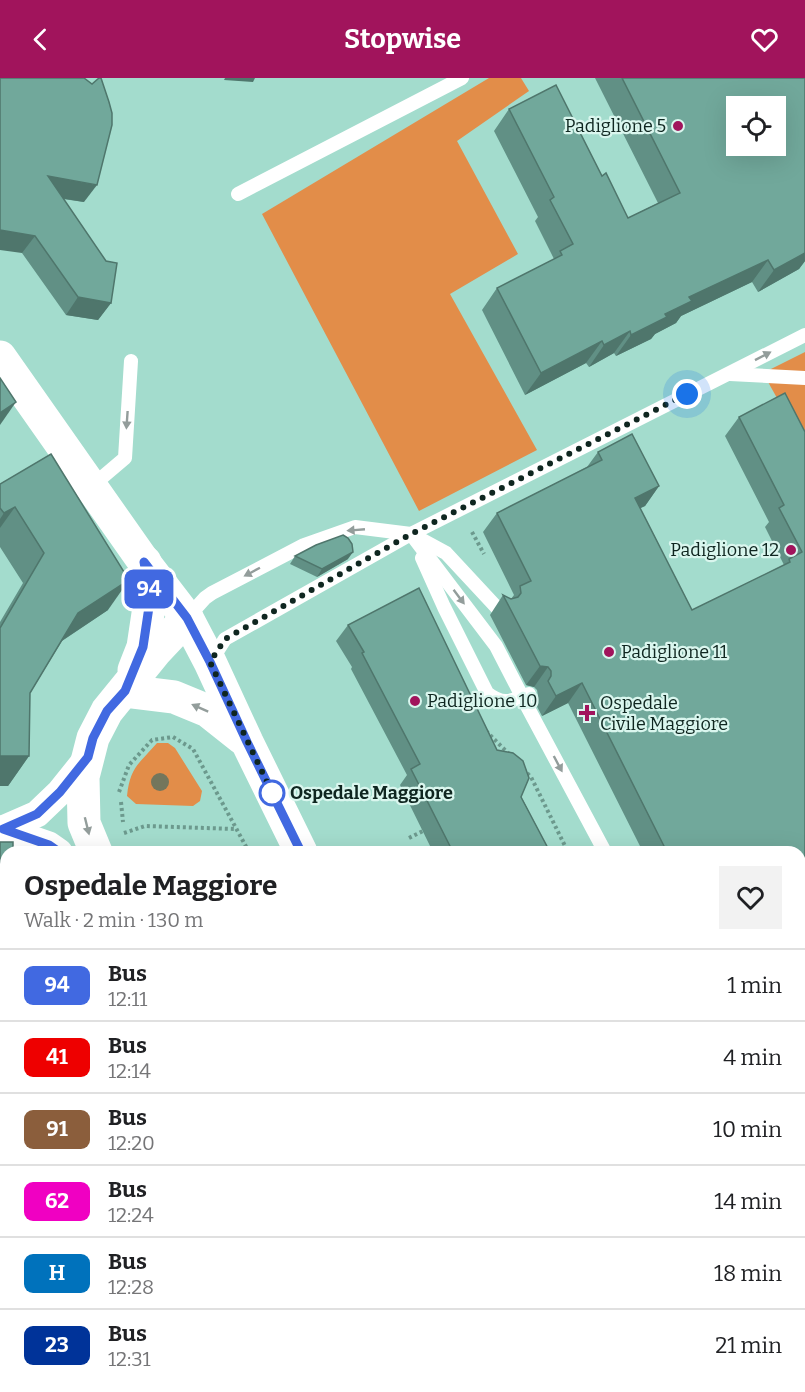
<!DOCTYPE html>
<meta charset="utf-8">
<style>
body{margin:0;font-family:Bitter,serif;background:#f2f2f2;color:#202124;height:100vh;display:flex;flex-direction:column;font-size:22px;white-space:nowrap}
*{box-sizing:border-box;margin:0}
p{font-size:20px;color:#757577}
.icon{flex:none;width:33px;height:33px;fill:none;stroke:currentColor;stroke-width:2;stroke-linecap:round;stroke-linejoin:round}
.map{position:relative;flex:1;overflow:hidden}
.details{position:absolute;left:0px;top:768px;width:806px;height:546px;display:flex;flex-direction:column;background:#fff;border-radius:18px 18px 0 0;box-shadow:0 6px 24px #0002}
.details>*{flex:none}
.badge{padding:0 12px;border-radius:9px;font-size:21px;line-height:39px}
.buttons{position:absolute;left:726px;top:18px;display:grid;gap:12px}
.buttons a{display:grid;place-items:center;width:60px;height:60px;border-radius:0px;background:#fff;box-shadow:0 6px 24px #0002;font-size:30px}
.you{position:absolute;width:30px;height:30px;margin:-15px;border:4px solid #fff;border-radius:50%;background:#1a73e8;box-shadow:0 0 0 9px #1a73e833}
.map>.badge{position:absolute;translate:-50% -50%;box-shadow:0 0 0 3px #fff}
.round{display:grid;place-items:center;flex:none;width:63px;height:63px;border-radius:0px;background:#f2f2f2}
.headline{display:flex;align-items:center;justify-content:space-between;height:102px;padding:0 24px}
h1{font-size:28px;font-weight:700;line-height:45px}
ul{padding:0;list-style:none}
li{display:flex;align-items:center;gap:18px;height:72px;padding:0 24px;border-top:2px solid #e0e0e0}
li div{flex:1}
li b{display:block;font-size:22px}
li em{font-style:normal}
li .badge{min-width:66px;font-weight:700;text-align:center}
header{display:flex;justify-content:space-between;align-items:center;height:78px;padding:0 24px;background:#a1145c;color:#fff;font-size:27px;font-weight:700}
.map>svg:first-child{display:block}
</style>
<header><svg class="icon" aria-label="back" viewBox="0 0 24 24"><path d="M15 5l-7 7 7 7"/></svg>Stopwise<svg class="icon" aria-label="heart" viewBox="0 0 24 24"><path d="M12 20l-8-8c-3-5 5-10 8-4 3-6 11-1 8 4z"/></svg></header>
<div class="map">
<svg width="805" height="1314" viewBox="0 0 805 1314">
<rect width="100%" height="100%" fill="#a3dccd"/>
<g fill="#e28d49">
<path d="M489,0H521L529,13L457,63L518,176L450,216L537,372L419,433L262,136Z"/>
<path d="M805,274V370L763,295Z"/>
<path d="M157,665H168L175,670L202,713L200,723L193,728L136,726L127,718C130,689 139,686 157,665Z"/>
<path d="M805,857V940L800,943V860Z"/>
</g>
<g fill="none" stroke-linecap="round" stroke-linejoin="round">
<g stroke="#6c998d" stroke-width="4" stroke-dasharray="3 3" stroke-linecap="butt">
<path d="M472,454L484,476"/>
<path d="M486,653L510,677"/>
<path d="M523,691L531,699L568,774"/>
<path d="M119,714L129,687L152,662L173,659L193,671L249,774"/>
<path d="M121,724L123,744"/>
<path d="M124,755L145,748L236,751"/>
<path d="M409,760L423,753"/>
</g>
<g stroke="#fff" stroke-width="14">
<path d="M238,116L462,0"/>
<path d="M730,296L805,300"/>
<path d="M92,408L125,380L131,283"/>
<path d="M411,456L496,568L528,630L605,774"/>
<path d="M422,480L444,529L487,615C504,628 511,623 529,616"/>
<path d="M187,540L205,520L212,515L304,467L355,449L411,456L446,475L499,532"/>
<path d="M211,583L225,561L411,456L805,257"/>
<path d="M800,833L805,830"/>
<path d="M800,958L805,955"/>
<path d="M672,1308L675,1314"/>
</g>
<g stroke="#fff" stroke-width="27">
<path d="M0,751H3L49,767L59,774"/>
<path d="M3,751L37,736L60,714L88,679"/>
<path d="M0,1301L6,1293"/>
<path d="M498,1314L503,1308"/>
</g>
<g stroke="#fff" stroke-width="33">
<path d="M0,279L144,484L187,540L210,584L247,664L301,774"/>
<path d="M134,592L143,569L149,529V512L145,484"/>
<path d="M125,613L174,619L208,633L242,660"/>
<path d="M96,774L84,745L83,699L93,660L107,633L155,574L187,540"/>
<path d="M592,1308L596,1314"/>
</g>
</g>
<circle fill="#73765c" cx="160" cy="704" r="9"/>
<g fill="#619085">
<path d="M0,0L84,124L63,121L111,225L98,242L66,237L22,175Z"/>
<path d="M595,0H805V183L799,191L758,214L752,204L681,238L676,245L655,256L651,261L616,278L614,275L589,289L586,285L525,317L482,232L497,210L554,181L535,143L538,139L494,53L509,31L602,98L628,140L658,125Z"/>
<path d="M739,339L805,354V810L800,813V774H643L568,625L542,638L534,623L538,618L537,612L534,609L526,607L490,537L503,517L511,521L514,517L483,454L497,435L587,389L598,374L659,408L645,428L640,430L692,532L784,487L765,449L769,444L725,358Z"/>
<path d="M0,406L108,532L62,563L30,615L29,678L8,708H0V544L23,505L0,469Z"/>
<path d="M295,478L348,481L317,499L290,486Z"/>
<path d="M348,547L497,672L550,774H433L400,707L407,697L351,591L352,589L336,563Z"/>
<path d="M0,965L6,970V1013L0,1008Z"/>
<path d="M135,1308H167L162,1314H143Z"/>
<path d="M214,1308H251L246,1314H221Z"/>
<path d="M254,1308H422L417,1314H262Z"/>
</g>
<g fill="#4f766c">
<path d="M225,0H255L253,4L224,2Z"/>
<path d="M48,98L97,107L84,124L35,116Z"/>
<path d="M0,152L35,158L22,175L0,172Z"/>
<path d="M805,164V183L799,191L758,214L774,192Z"/>
<path d="M768,182L752,204L681,238L676,245L655,256L651,261L616,278L631,257L665,236L689,219Z"/>
<path d="M78,219L111,225L98,242L66,237Z"/>
<path d="M630,253L614,275L589,289L604,267Z"/>
<path d="M602,263L586,285L525,317L541,295Z"/>
<path d="M16,324L0,347V335Z"/>
<path d="M659,408L645,428L622,439L635,420Z"/>
<path d="M15,429L0,450V441L4,435Z"/>
<path d="M353,474L348,481L317,499L322,491Z"/>
<path d="M129,502L108,532L57,566L78,535Z"/>
<path d="M540,588L548,589L534,609L526,607Z"/>
<path d="M582,605L568,625L542,638L556,618Z"/>
<path d="M0,678H29L8,708H0Z"/>
<path d="M805,790V792L800,800V793Z"/>
<path d="M805,803V810L800,813V811Z"/>
<path d="M805,1016V1027L800,1030V1019Z"/>
<path d="M248,1308H251L246,1314H244Z"/>
<path d="M419,1308H422L417,1314H414Z"/>
</g>
<g fill="#71a89b" stroke="#4f766c" stroke-width="1.5" fill-rule="evenodd">
<path d="M0,0H84L92,6L99,0H101L109,24L112,35V47L97,107L48,98L106,183L117,185L111,225L78,219L35,158L0,152Z"/>
<path d="M622,0H805V175L774,192L768,182L689,219L692,223L665,236L667,239L631,257L630,253L604,267L602,263L541,295L497,210L562,177L560,173L573,166L550,122L554,119L509,31L556,7L602,98L606,95L628,140L680,115ZM736,28H776V68H736Z"/>
<path d="M0,300L16,324L0,335Z"/>
<path d="M785,315L805,354V790L800,793V774H667L582,605L556,618L548,603L551,598V593L548,589L540,588L515,540L503,517L511,521L518,519L521,515L520,508L531,503L497,435L602,382L598,374L632,356L659,408L635,420L692,532L790,484L789,481L802,474L779,430L784,427L739,339Z"/>
<path d="M51,376L129,502L78,535L30,615L29,678H0V550L44,475L15,429L4,435L0,430V406Z"/>
<path d="M343,457L348,460L352,466L353,474L322,491L295,478L316,467Z"/>
<path d="M419,510L497,672L513,675L523,683L529,700L521,719L550,774H465L463,770L455,774H453L411,691L420,686L362,575L364,574L348,547Z"/>
<path d="M0,764H13V774H6V970L0,965Z"/>
<path d="M68,770L70,774H64Z"/>
<path d="M805,957V1016L800,1019V960Z"/>
<path d="M6,1137V1232L0,1241V1140L2,1142Z"/>
<path d="M298,1308H419L414,1314H305Z"/>
<path d="M530,1308H583L587,1314H521Z"/>
<path d="M188,1310L192,1314H184Z"/>
</g>
<defs><path id="oneway-solid" d="M-6-.8H1V-3.2L6.5 0L1 3.2V.8H-6Z" transform="scale(1.5)"/></defs>
<g fill="#939d9b">
<use href="#oneway-solid" transform="translate(763 278) rotate(-27)"/>
<use href="#oneway-solid" transform="translate(127 342) rotate(94)"/>
<use href="#oneway-solid" transform="translate(356 452) rotate(175)"/>
<use href="#oneway-solid" transform="translate(252 494) rotate(152)"/>
<use href="#oneway-solid" transform="translate(459 519) rotate(53)"/>
<use href="#oneway-solid" transform="translate(200 630) rotate(-156)"/>
<use href="#oneway-solid" transform="translate(558 686) rotate(62)"/>
<use href="#oneway-solid" transform="translate(87 748) rotate(76)"/>
</g>
<g fill="none" stroke-linecap="round" stroke-linejoin="round">
<defs>
<path id="line" d="M59,774L49,767L3,751L37,736L60,714L88,679L93,660L107,633L125,613L143,569L149,529V512L144,484L187,540L210,584L247,664L301,774"/>
</defs>
<use href="#line" stroke="#fff" stroke-width="14"/>
<use href="#line" stroke="#4169e1" stroke-width="9"/>
<path stroke="#0f2620" stroke-width="6" stroke-dasharray="0 10.8" d="M272,715L274,719L210,584L225,561L411,456L687,316"/>
</g>
<g fill="#a1145c" stroke="#daf6ee" stroke-width="2">
<circle cx="678" cy="48" r="6"/>
<circle cx="791" cy="472" r="6"/>
<circle cx="609" cy="574" r="6"/>
<circle cx="415" cy="623" r="6"/>
<path d="M584 626h6v6h6v6h-6v6h-6v-6h-6v-6h6z"/>
</g>
<circle fill="#fff" stroke="#4169e1" stroke-width="3" cx="272" cy="715" r="12"/>
<g text-anchor="middle" stroke-width="4.5" stroke-linejoin="round" paint-order="stroke">
<g font-size="18" fill="#0f2620" stroke="#daf6ee" text-anchor="start">
<text x="666" y="54" text-anchor="end">Padiglione 5</text>
<text x="779" y="478" text-anchor="end">Padiglione 12</text>
<text x="621" y="580">Padiglione 11</text>
<text x="427" y="629">Padiglione 10</text>
<text x="600" y="631">Ospedale<tspan x="600" dy="21">Civile Maggiore</tspan></text>
</g>
<g font-size="18" font-weight="bold" fill="#0f2620" stroke="#daf6ee" text-anchor="start">
<text x="290" y="721">Ospedale Maggiore</text>
</g>
</g>
</svg>
<div class="buttons">
<a><svg class="icon" aria-label="locate" viewBox="0 0 24 24"><circle cx="12" cy="12" r="6"/><path d="M12 2v4M12 18v4M2 12h4M18 12h4"/></svg></a>
</div>
<div class="you" style="left:687px;top:316px"></div>
<b class="badge" style="left:149px;top:511px;background:#4169e1;color:#fff">94</b>
<section class="details">
<div class="headline"><div><h1>Ospedale Maggiore</h1><p>Walk · 2 min · 130 m</p></div><a class="round"><svg class="icon" aria-label="heart" viewBox="0 0 24 24"><path d="M12 20l-8-8c-3-5 5-10 8-4 3-6 11-1 8 4z"/></svg></a></div>
<ul>
<li><span class="badge" style="background:#4169e1;color:#fff">94</span><div><b>Bus</b><p>12:11</p></div><em>1 min</em></li>
<li><span class="badge" style="background:#e00;color:#fff">41</span><div><b>Bus</b><p>12:14</p></div><em>4 min</em></li>
<li><span class="badge" style="background:#8b5e3c;color:#fff">91</span><div><b>Bus</b><p>12:20</p></div><em>10 min</em></li>
<li><span class="badge" style="background:#f000c2;color:#fff">62</span><div><b>Bus</b><p>12:24</p></div><em>14 min</em></li>
<li><span class="badge" style="background:#0072bc;color:#fff">H</span><div><b>Bus</b><p>12:28</p></div><em>18 min</em></li>
<li><span class="badge" style="background:#039;color:#fff">23</span><div><b>Bus</b><p>12:31</p></div><em>21 min</em></li>
</ul>
</section>
</div>
